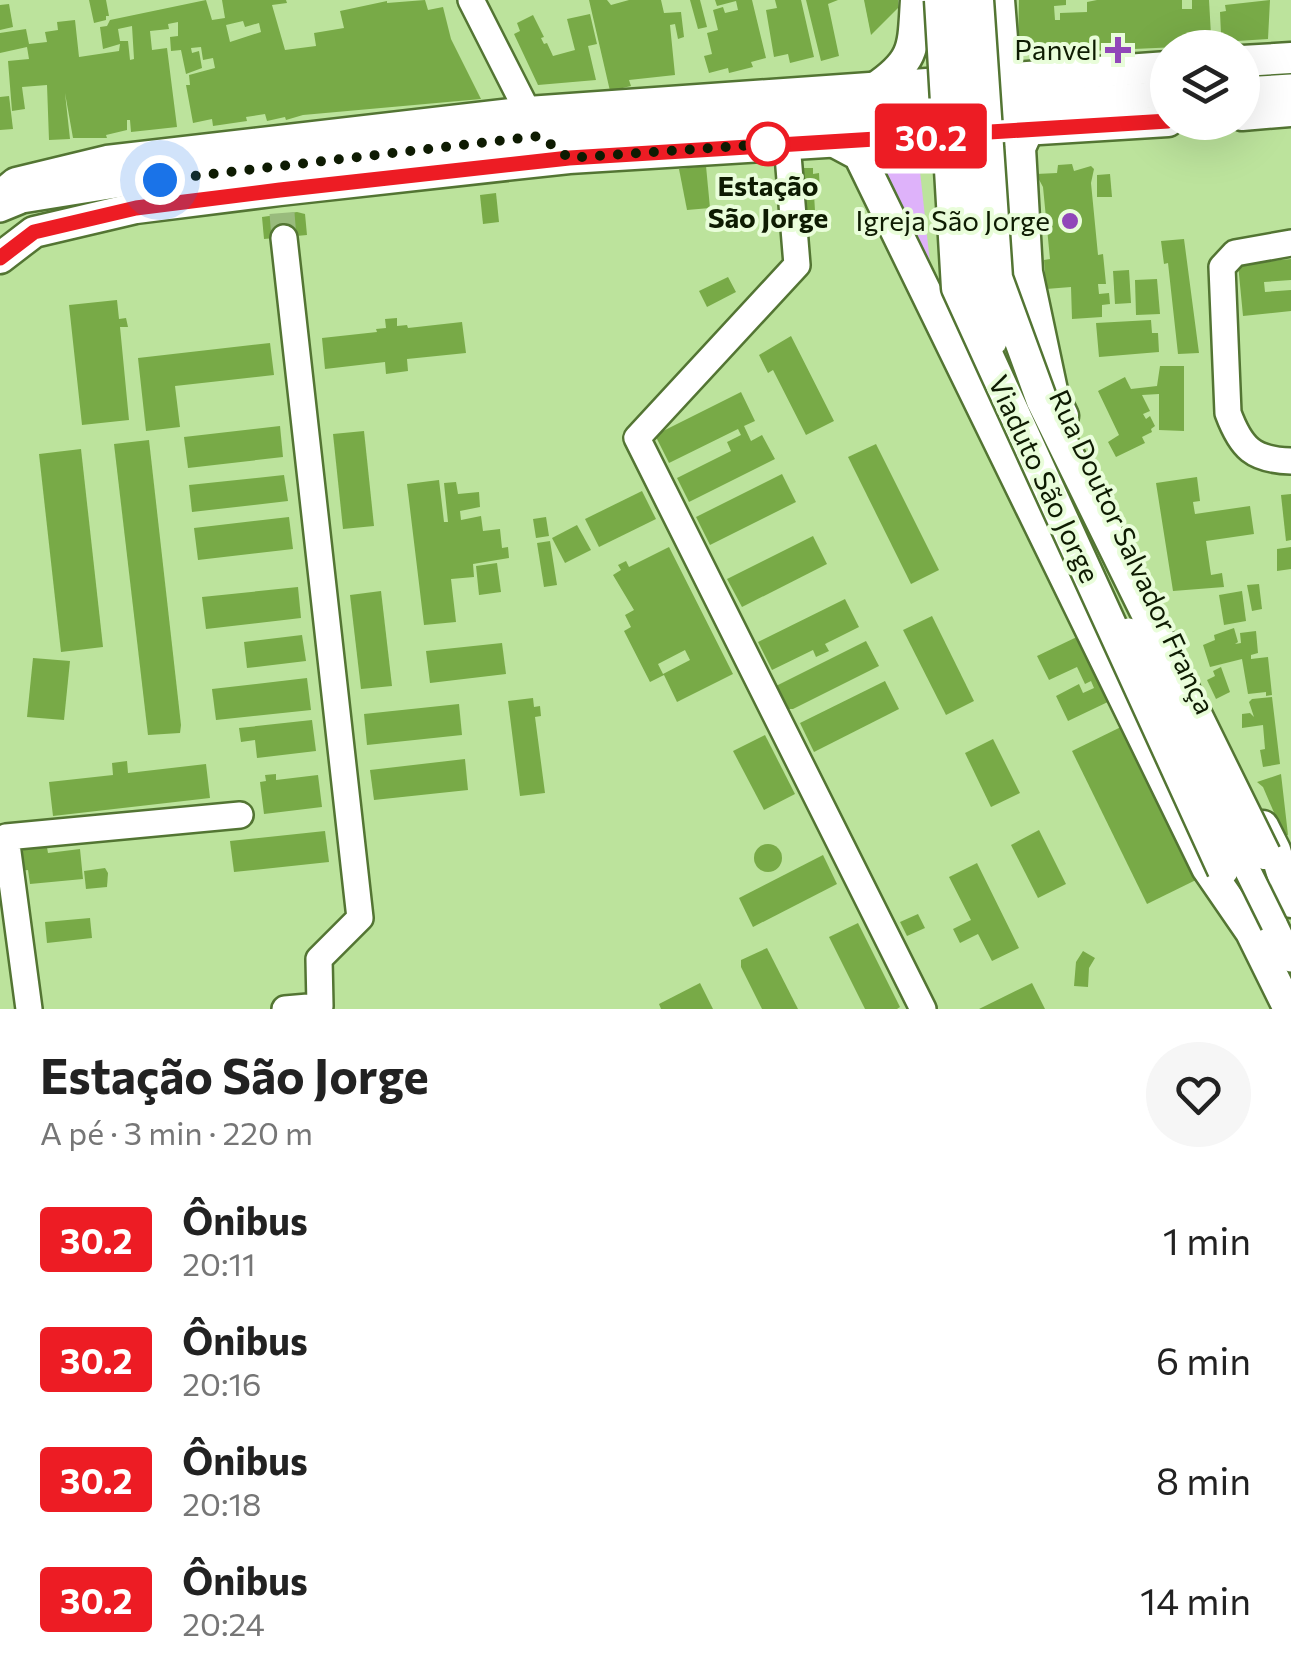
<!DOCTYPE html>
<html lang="pt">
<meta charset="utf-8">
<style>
body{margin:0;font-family:Commissioner,sans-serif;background:#f6f6f6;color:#222;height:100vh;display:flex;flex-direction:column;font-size:38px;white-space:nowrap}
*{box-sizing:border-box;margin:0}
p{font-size:32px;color:#767676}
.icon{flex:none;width:55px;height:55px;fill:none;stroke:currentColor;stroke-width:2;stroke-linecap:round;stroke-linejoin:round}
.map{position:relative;height:1009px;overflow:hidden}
.details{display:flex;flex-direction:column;background:#fff;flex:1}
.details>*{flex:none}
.badge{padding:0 20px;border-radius:8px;font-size:35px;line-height:65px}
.buttons{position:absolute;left:1150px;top:30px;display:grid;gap:20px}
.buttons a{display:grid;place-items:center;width:110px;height:110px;border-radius:50%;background:#fff;box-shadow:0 10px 40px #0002;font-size:50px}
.you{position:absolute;width:50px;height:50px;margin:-25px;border:8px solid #fff;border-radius:50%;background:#1a73e8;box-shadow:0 0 0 15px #1a73e833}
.map>.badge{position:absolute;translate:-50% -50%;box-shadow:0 0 0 5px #fff}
.round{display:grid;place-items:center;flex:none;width:105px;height:105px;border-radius:52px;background:#f6f6f6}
.overview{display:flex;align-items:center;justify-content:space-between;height:170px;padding:0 40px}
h1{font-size:48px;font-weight:700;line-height:75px}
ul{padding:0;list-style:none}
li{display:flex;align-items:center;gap:30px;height:120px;padding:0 40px}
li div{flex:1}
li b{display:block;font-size:38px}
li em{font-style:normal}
li .badge{min-width:110px;font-weight:700;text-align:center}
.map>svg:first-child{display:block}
</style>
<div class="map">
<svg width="1291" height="1009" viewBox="0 0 1291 1009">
<rect width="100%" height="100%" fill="#bce39c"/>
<path fill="#deb2fa" d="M918,153L930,263L873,156Z"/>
<g fill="#78aa47" fill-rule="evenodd">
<path d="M89,0H106L109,16H106V20L94,23Z"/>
<path d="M206,0L212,20L225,18L222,0H286L287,3L272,5L285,50L316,46L314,33L344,28L340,11L387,1V3L425,0L428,10L443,7L451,39L481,99L303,115L286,120L285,117L267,121L265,114L246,117L247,121L213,126L212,119L193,123L186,85H190L189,75L215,68L213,58L203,60L201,47L191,48L192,53L199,51L202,68L186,74L181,50L171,51L170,37L178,36V22L168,24L169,29L150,31L152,50L167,48L177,127L131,132L130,120H127V130L106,135L107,138H73L65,93L70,139L49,140L47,85L22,87L25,109L12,111L8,61L29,59L27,47L0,53V33L26,29L29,44L47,42L45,32L58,30L57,22L75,20L79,57L119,51L120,44L103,49L100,27L107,26L110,20ZM243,21L245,27L259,23L261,32L230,42L226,25ZM132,26L134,59L130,60L128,41H120L118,29Z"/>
<path d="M589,0H607L611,5L629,0H661L664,13L681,12L684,37L678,39L675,24L670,25L675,75L629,80L631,86L610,91Z"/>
<path d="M690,0H700L707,27L698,29Z"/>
<path d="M715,0H752L766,58L751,62L753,67L729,73L728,68L709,73L704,56L712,54L707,33L718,30L713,10L723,7L725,13L738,10L736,1L717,6Z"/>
<path d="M775,0H801L814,57L790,63L788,54L774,57L766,10L777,8Z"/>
<path d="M806,0H838L828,4L839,56L821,61Z"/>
<path d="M864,0H898V8L871,35Z"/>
<path d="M1019,0H1066V5L1054,6L1055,20H1060V13L1087,12V2L1097,0H1182V9H1192V0H1209L1211,35L1221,34L1220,12L1226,11L1225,5L1270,0L1268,39L1222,42V45L1023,54L1018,49Z"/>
<path d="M9,4L13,27L0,30V5Z"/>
<path d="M590,14L597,44L588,46L596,80L538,85L514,34L520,31L517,23L533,15L544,37L541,38L544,44L547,43L553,56L575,50L567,19Z"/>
<path d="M9,96L13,129L0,130V97Z"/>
<path d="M1072,164L1074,171L1091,166L1094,169L1091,183L1098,255L1103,254L1106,284H1098L1099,294L1109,293L1110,304L1102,305V317L1072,319L1071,287L1046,289L1044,260L1050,259L1043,187L1036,174L1057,173L1058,165Z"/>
<path d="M706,166L710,208L687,210L679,169Z"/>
<path d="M801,168H813V174L819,173L820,194H814L815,211H802Z"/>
<path d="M1110,174L1112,197H1097V175Z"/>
<path d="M496,193L499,222L483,224L480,195Z"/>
<path d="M297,212L305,214L307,235L264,239L262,217Z"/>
<path d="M1184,239L1199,353L1178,354L1168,263L1164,264L1161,241Z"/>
<path d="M1291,259V280L1264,282L1265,292L1291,290V311L1243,316L1238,264Z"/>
<path d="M1129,270L1131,303L1115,304L1113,271Z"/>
<path d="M728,277L736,292L707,307L699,291Z"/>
<path d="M1157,279L1160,314L1136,315L1135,280Z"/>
<path d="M117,300L119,319L126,318L128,327H120L129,420L82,425L69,305Z"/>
<path d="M397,318V326L407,325L408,328L462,322L466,353L407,359L408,371L386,374L385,362L325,369L322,338L377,332L376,329L386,328L385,319Z"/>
<path d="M1151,320L1152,333H1158L1159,352L1099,357L1096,323Z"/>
<path d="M791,336L834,421L806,435L773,370L768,373L759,355Z"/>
<path d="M270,343L274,375L175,386L180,427L146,431L138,358Z"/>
<path d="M1160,366H1184V431L1159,430V394L1142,395L1150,411L1143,414L1146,419L1150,416L1155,426L1151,429L1152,432L1142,437L1145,443L1116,457L1108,442L1119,435L1098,391L1125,377L1131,389L1157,386Z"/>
<path d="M741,392L755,421L744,426L751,441L762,435L775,459L689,502L677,478L731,451L727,442L741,435L738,429L669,463L655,435Z"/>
<path d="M280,426L283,457L188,468L184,437Z"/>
<path d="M364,431L374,526L343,529L333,434Z"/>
<path d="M149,440L181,725L180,733L148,735L114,444Z"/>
<path d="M876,444L939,570L911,584L848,457Z"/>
<path d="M81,449L103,647L61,652L39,454Z"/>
<path d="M782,474L796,502L710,545L696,517Z"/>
<path d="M284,475L288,501L192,512L189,485Z"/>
<path d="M1197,477L1200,501L1193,502L1195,514L1250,506L1254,534L1206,541L1211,575L1222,573L1224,587L1173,591L1156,483Z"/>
<path d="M439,480L444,522H448L444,483L456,482L458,494L479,492L480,507L460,511L461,520L481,516L483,531L500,529L502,548L508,547L509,558L473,564L474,577L451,579L456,622L424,625L407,484Z"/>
<path d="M642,491L656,519L599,547L585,519Z"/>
<path d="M1291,494V540L1286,541L1281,495Z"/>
<path d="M289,517L293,549L198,560L194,528Z"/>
<path d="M546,517L549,536L536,538L533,519Z"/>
<path d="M577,525L591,550L565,563L552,538Z"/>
<path d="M813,536L827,564L742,607L727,579Z"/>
<path d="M550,541L557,585L544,587L537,543Z"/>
<path d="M669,547L733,674L677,702L664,675L650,682L624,631L631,627L625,615L634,610L613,575L621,570L618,565L626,561L629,567ZM685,650L690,660L663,674L658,664Z"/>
<path d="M1291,547V569L1277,571V549Z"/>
<path d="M497,563L501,592L479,595L476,566Z"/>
<path d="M1259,584L1262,609L1252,611L1247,585Z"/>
<path d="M298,587L301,618L206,629L202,597Z"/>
<path d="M381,591L392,686L361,689L350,595Z"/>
<path d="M1242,591L1246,621L1224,625L1219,595Z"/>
<path d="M845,599L859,627L825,644L829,651L816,657L813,650L772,670L758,642Z"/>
<path d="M932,616L974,701L946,715L903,630Z"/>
<path d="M1234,628L1238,642L1235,644L1241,643L1240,633L1256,631L1258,653L1251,655V659L1268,657L1272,695L1266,696V692L1248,694L1242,659L1210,667L1203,645L1215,640L1214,635Z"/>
<path d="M302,635L306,661L247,668L244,642Z"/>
<path d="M1081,635L1112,700L1068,721L1056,696L1079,684L1083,693L1094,688L1091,681L1085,684L1077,667L1049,680L1037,656Z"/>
<path d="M866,641L879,666L793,709H788L776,686Z"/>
<path d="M502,643L506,674L430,683L426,651Z"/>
<path d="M33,658L70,661L64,720L27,717Z"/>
<path d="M1221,667L1230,692L1216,699L1207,680L1215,676L1213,671Z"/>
<path d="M307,678L311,710L216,720L212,689Z"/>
<path d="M885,681L899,709L814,752L800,723Z"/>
<path d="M1272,697L1280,764L1263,767L1260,750L1265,749L1263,725L1242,728V714L1250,713L1254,717L1249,702L1252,699Z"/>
<path d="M533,698L534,707L540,706L541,716L535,717L545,793L520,796L508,701Z"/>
<path d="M459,704L462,735L367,745L364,714Z"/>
<path d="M312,720L316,751L257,758L255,740L241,742L239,728Z"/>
<path d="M1127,724L1202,877L1147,904L1072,751Z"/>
<path d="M765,735L795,794L764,810L733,751Z"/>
<path d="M993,739L1020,793L991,807L965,753Z"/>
<path d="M465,759L468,790L374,800L370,770Z"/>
<path d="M127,761L128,773L206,764L210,798L53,816L49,782L113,775L112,763Z"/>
<path d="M276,774V780L318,775L322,807L264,814L260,782L266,781L265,775Z"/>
<path d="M1281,774L1288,835L1284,836L1263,787L1257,782Z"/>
<path d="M1039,830L1066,884L1038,898L1011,845Z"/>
<path d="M325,831L329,862L234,872L230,841Z"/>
<path d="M46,842L48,853L80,849L83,879L30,884L28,870L18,871L16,845Z"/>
<circle cx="768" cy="858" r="14"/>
<path d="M823,855L837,884L753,927L739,898Z"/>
<path d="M977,863L1019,948L992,961L978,934L960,943L953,929L971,920L949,877Z"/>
<path d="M105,868L108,873L107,887L86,889L84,871Z"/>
<path d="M918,914L925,928L907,936L900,922Z"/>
<path d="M90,918L92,938L47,943L45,922Z"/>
<path d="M858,923L900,1007L897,1009H865L829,937Z"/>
<path d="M767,948L798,1009H762L741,967V960Z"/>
<path d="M1083,951L1095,958L1089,968L1088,987L1074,986L1076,962Z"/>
<path d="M700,983L713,1009H661L659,1004Z"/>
<path d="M1032,983L1045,1009H979Z"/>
</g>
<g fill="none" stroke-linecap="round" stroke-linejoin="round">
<path stroke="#99bb7d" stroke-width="25" stroke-dasharray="25 12" stroke-linecap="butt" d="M282,213L284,238"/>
<defs>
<g id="minor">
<path d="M471,0L536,128"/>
<path d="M1242,90L1291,87"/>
<path d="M787,143L797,265L637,438L923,1009"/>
<path d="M0,209L22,200L122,184L540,136L1168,94"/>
<path d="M284,238L360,918L319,959L320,1006L285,1009"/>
<path d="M1291,243L1235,253L1222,267L1228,413C1241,448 1253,460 1291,461"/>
<path d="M1274,924L1291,959"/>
<path d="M29,1009L6,837L240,815"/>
</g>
<g id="major">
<path d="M999,0L1005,77"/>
<path d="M1242,61L1291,58"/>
<path d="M875,88C916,60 913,47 916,0"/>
<path d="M1242,115L1291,111"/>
<path d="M1028,130L1020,148L1027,272L1053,395L1063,416"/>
<path d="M831,140L859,155L1207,868L1251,932L1289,1009"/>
<path d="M0,196L16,183L107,161L528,112L1168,67"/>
<path d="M0,258L34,232L136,208L280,190L569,158L1168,121"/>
<path d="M1263,826L1275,850L1291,902"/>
</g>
</defs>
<use href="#minor" stroke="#537533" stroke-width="30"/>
<use href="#major" stroke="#537533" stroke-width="35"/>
<use href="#minor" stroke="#fff" stroke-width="25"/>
<use href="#major" stroke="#fff" stroke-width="30"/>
<defs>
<g id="minor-bridge">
<path d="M959,0L976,285L994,342"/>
<path d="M1129,631L1274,924"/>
</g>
<g id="major-bridge">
<path d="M940,0L957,288L1223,870"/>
<path d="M978,0L997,278L1042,401L1265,854"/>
</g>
</defs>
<use href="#minor-bridge" stroke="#537533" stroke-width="30" stroke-linecap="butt"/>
<use href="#major-bridge" stroke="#537533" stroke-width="35" stroke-linecap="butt"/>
<use href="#minor-bridge" stroke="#fff" stroke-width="25"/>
<use href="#major-bridge" stroke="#fff" stroke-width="30"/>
</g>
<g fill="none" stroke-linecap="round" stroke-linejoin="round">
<defs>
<path id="line" d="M0,258L34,232L136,208L280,190L569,158L1168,121"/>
</defs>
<use href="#line" stroke="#fff" stroke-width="22"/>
<use href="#line" stroke="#ed1c24" stroke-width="15"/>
<path stroke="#0e1b02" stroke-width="10" stroke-dasharray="0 18" d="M160,180L540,136L569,158L768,144"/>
</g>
<g fill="#9147b9" stroke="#e9fdda" stroke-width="4">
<path d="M1113 35h10v10h10v10h-10v10h-10v-10h-10v-10h10z"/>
<circle cx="1070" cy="221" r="10"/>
</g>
<circle fill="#fff" stroke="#ed1c24" stroke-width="5" cx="768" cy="144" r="20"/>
<g text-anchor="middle" stroke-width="8" stroke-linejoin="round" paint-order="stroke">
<g font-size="28" fill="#0e1b02" stroke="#e9fdda" text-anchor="end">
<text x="1098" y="60">Panvel</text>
<text x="1050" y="231">Igreja São Jorge</text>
</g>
<g font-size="28" font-weight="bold" fill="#0e1b02" stroke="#e9fdda">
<text x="768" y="196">Estação<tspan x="768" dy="32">São Jorge</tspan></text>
</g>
<g font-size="28" fill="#0e1b02" stroke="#e9fdda">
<text transform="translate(1044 479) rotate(65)" y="10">Viaduto São Jorge</text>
<text transform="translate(1132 552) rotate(65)" y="10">Rua Doutor Salvador França</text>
</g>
</g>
</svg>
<div class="buttons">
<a><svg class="icon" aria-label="layers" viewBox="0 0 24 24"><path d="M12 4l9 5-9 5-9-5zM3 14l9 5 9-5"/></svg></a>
</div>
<div class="you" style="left:160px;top:180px"></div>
<b class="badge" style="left:931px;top:136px;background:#ed1c24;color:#fff">30.2</b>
</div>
<section class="details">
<div class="overview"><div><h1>Estação São Jorge</h1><p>A pé · 3 min · 220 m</p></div><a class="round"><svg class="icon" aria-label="heart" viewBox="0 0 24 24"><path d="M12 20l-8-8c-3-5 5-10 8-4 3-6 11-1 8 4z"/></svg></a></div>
<ul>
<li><span class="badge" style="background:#ed1c24;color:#fff">30.2</span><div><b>Ônibus</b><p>20:11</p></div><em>1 min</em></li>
<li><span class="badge" style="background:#ed1c24;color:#fff">30.2</span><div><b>Ônibus</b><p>20:16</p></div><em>6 min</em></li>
<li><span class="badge" style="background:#ed1c24;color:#fff">30.2</span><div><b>Ônibus</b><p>20:18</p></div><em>8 min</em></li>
<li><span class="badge" style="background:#ed1c24;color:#fff">30.2</span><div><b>Ônibus</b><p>20:24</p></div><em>14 min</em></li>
</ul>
</section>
